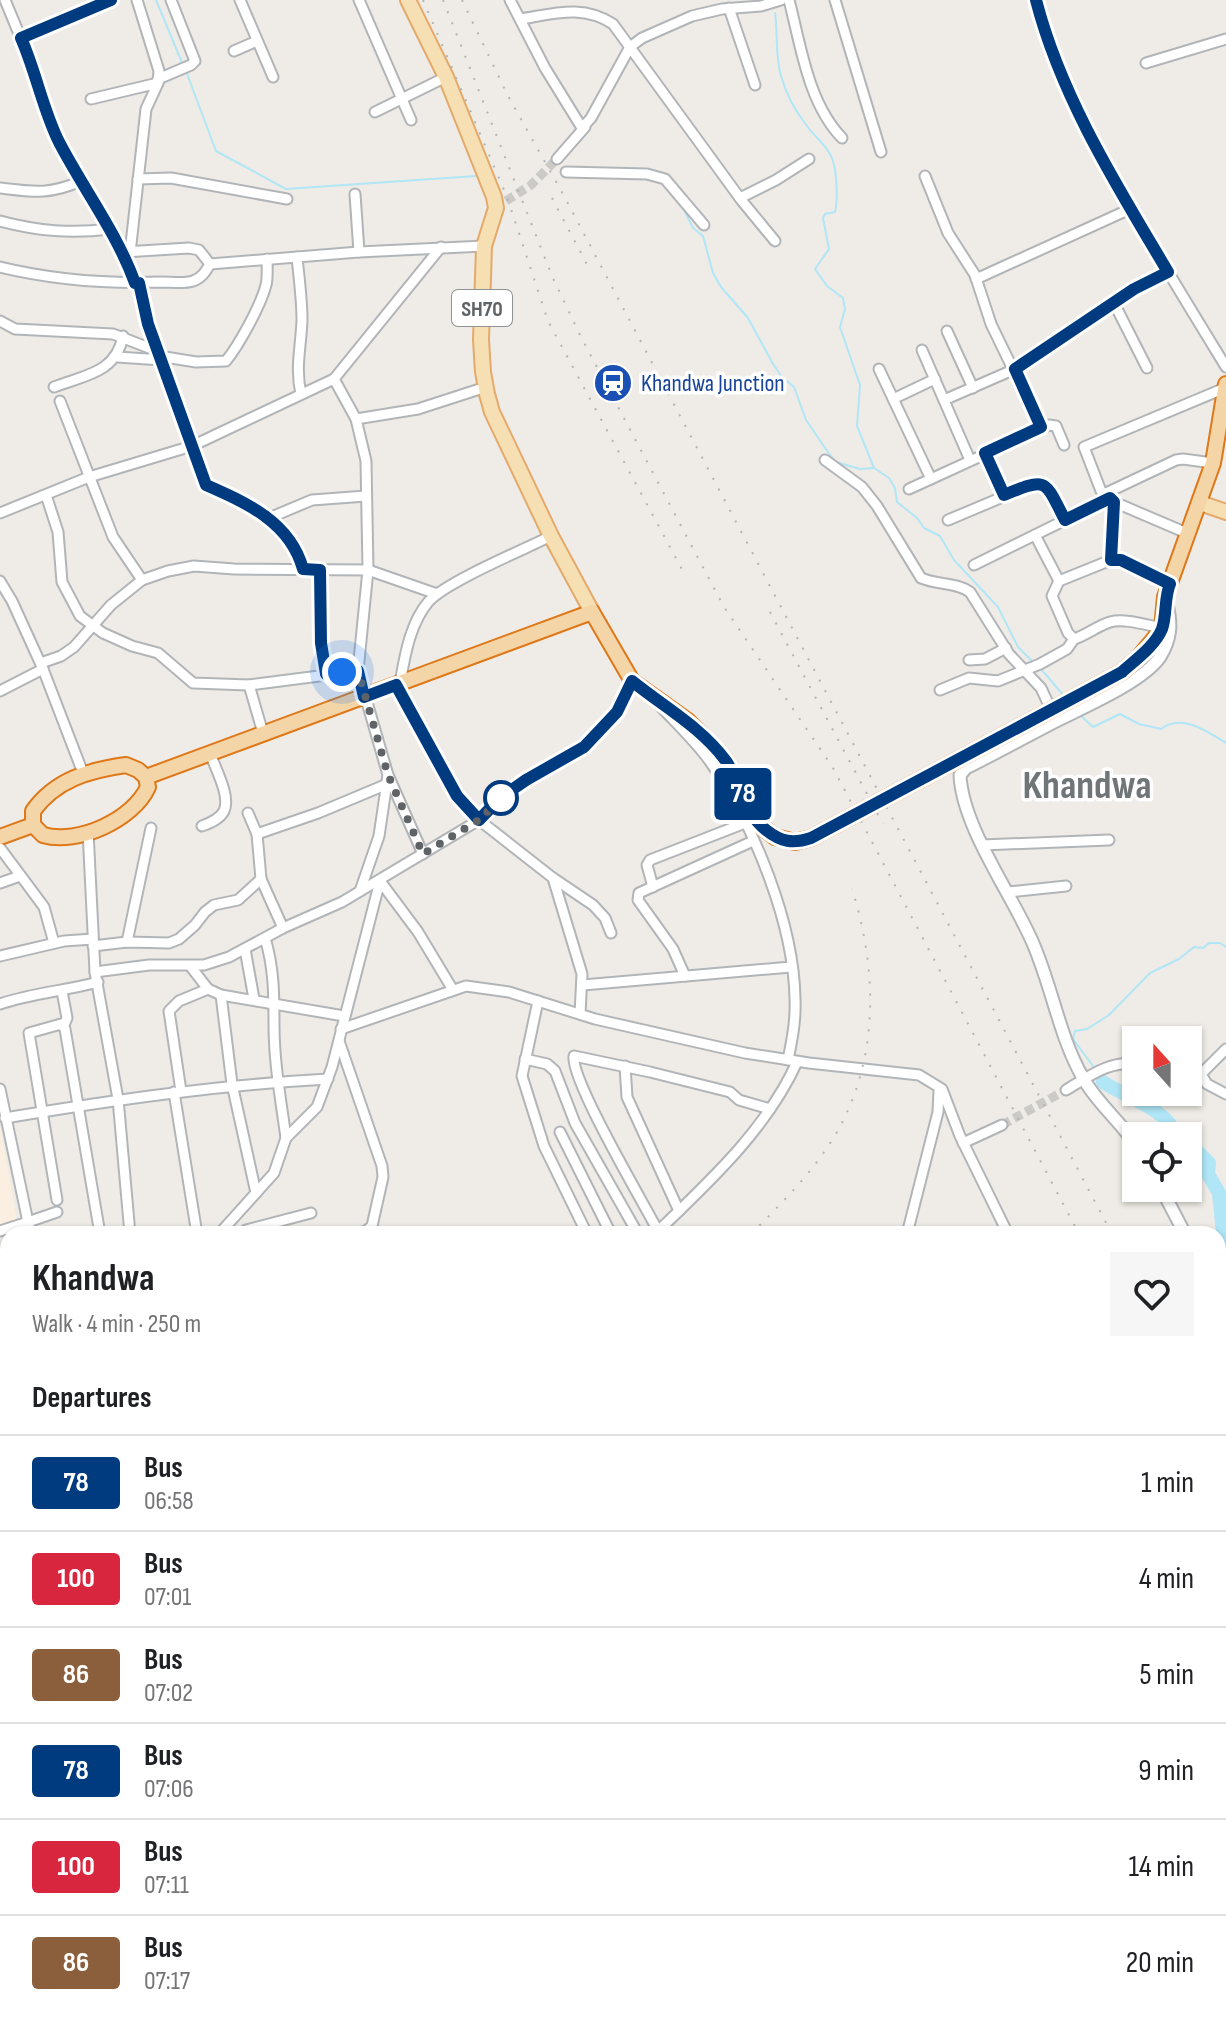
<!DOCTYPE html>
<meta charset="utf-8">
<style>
body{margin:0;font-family:"Sofia Sans Condensed",sans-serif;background:#f6f6f6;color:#202124;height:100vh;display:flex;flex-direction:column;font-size:30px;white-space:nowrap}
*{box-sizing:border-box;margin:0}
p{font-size:26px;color:#757577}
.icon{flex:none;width:44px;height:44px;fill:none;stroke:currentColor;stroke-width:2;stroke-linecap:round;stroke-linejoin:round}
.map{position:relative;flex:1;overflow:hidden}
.drawer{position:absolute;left:0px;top:1226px;width:1226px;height:802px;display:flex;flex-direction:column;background:#fff;border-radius:24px 24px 0 0;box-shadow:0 2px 6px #0004}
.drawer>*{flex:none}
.badge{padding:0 16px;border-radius:6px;font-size:28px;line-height:52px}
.needle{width:52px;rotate:339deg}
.controls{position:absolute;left:1122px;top:1026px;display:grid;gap:16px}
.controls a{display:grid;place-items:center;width:80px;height:80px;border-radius:0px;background:#fff;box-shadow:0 2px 6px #0004;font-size:40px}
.you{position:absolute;width:40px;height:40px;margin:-20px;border:6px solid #fff;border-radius:50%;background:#1a73e8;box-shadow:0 0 0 12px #1a73e833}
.map>.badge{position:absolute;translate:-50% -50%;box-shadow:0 0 0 4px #fff}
h2{padding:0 32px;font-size:30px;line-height:72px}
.round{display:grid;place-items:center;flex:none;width:84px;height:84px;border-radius:0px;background:#f6f6f6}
.headline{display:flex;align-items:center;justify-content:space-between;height:136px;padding:0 32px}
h1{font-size:38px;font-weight:700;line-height:60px}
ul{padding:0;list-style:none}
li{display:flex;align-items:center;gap:24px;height:96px;padding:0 32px;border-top:2px solid #e0e0e0}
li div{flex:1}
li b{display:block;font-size:30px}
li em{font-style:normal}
li .badge{min-width:88px;font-weight:700;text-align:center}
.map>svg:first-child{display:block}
</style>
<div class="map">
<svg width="1226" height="2027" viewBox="0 0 1226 2027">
<rect width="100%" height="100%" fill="#efece7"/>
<path fill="#fbefe1" d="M0,1127L17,1221L0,1225Z"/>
<path fill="#b0e6f6" d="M1226,1994V2027H1175L1185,2020H1218V1998Z"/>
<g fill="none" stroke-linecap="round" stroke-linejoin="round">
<g stroke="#b0e6f6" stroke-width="2">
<path d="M156,0L183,65"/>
<path d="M775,13C778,34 775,55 781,76C786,94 796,112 807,126C814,136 826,145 831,156C837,167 838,200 835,212L825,214L823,218L829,249L815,269L827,286L843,298L845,309L840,327L860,385L857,426L874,468L889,478L895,488L897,502L917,518L924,528L940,536L954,560L998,607L1018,647L1033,662"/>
<path d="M186,71L216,151L286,189L476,176"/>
<path d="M682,206L693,228L703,236L713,273L721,287L748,318L773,364L782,377L794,387L806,420L830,455L836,462L860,469L873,468"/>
<path d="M1040,668L1065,697"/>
<path d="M1079,714L1093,727L1120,714L1139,724L1161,729C1181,713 1207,731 1226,743"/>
<path d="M1093,1066L1073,1039L1075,1031L1087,1029L1109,1015L1150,973L1179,959L1194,947L1203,948L1209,943H1220L1226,947"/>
<path d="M57,2020L70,2027"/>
</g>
<g stroke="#b0e6f6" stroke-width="14">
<path d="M1103,1082C1127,1098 1166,1108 1177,1136"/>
<path d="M1188,1142L1209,1163L1208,1174L1219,1193L1225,1253L1223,1271L1226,1282"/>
</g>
<g stroke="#cbcac7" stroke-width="9" stroke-dasharray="9 4.5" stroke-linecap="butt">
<path d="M506,201L531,185L557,159"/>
<path d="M1002,1125L1066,1090"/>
</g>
<defs>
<g id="minor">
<path d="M5,0L29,58L57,138L92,204L124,252L135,283"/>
<path d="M240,0L273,77"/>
<path d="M359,0L411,120"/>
<path d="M510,0L545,68L582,128L591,118L630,47L642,38L692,16L722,9L761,6L781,0"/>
<path d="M789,0C801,46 808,103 842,138"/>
<path d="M835,0L881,152"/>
<path d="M1036,0C1047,44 1066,83 1086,124C1128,208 1177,287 1226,367"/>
<path d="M729,8L755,85"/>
<path d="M520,19C554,14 582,4 613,24L742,201L775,241"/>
<path d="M21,38L111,0"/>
<path d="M234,51L257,41"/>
<path d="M1146,63L1226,39"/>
<path d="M158,79L191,65L195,61L171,0"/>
<path d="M91,99L158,83"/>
<path d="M375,112L446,77"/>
<path d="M557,159L585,127"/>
<path d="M566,172L647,174L665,179L704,225"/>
<path d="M925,176L948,233L975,275L991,324L1041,427"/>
<path d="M138,179L171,178L287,199"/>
<path d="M0,188C34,192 49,195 81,181"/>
<path d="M355,194L359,252"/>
<path d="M740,198L776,180L809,159"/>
<path d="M0,221C38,231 71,234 110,229"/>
<path d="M124,252L189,248L199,250L210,264"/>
<path d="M130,253L146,109L158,83L159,71L137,0"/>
<path d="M297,257C299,278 302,299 302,320C301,347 295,368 301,394"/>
<path d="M210,264L359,252L484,246"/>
<path d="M0,267C54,280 106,284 162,282C171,282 184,284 193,281C202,278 206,271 210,264"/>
<path d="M976,279L1130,209"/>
<path d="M139,283L148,324L206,485C247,503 290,522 303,569"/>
<path d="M1114,303L1147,368"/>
<path d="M0,321L15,329L113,334L157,351"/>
<path d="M947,331L973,388"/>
<path d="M922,350L970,460"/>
<path d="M159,356L196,362L226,361C239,345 261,305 266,285C268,277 267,268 267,259"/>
<path d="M117,357L162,360"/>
<path d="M879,369L931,479"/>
<path d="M334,379L356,419L366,461L368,570L358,671L388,775L379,836L360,891"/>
<path d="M54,387C85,375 116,373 123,336"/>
<path d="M893,399L935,379"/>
<path d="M944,400L1015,369L1134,289L1168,272"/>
<path d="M60,401L113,537L142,580"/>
<path d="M356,419L418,409L486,387"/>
<path d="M985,453L1004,495"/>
<path d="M825,460L862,487L877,506L921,578C937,585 956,582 970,592L1009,654L1041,688L1053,714"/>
<path d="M909,489L1049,425L1056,426L1064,445"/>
<path d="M1104,494L1176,460L1183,459L1213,463"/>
<path d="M46,495L58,532L62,582L80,616L103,633L132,646L158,653L193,683L249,685L358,671"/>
<path d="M0,513L89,477L192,446L334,379L441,247"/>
<path d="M269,518L312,500L366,496"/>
<path d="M948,520L1036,483C1053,486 1058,506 1065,520"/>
<path d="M1189,534L1114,502L1101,491L1084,447L1225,388"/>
<path d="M1035,535L1059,581"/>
<path d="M1111,560L1114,502"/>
<path d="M974,565L1110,498"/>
<path d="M320,570L321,643L326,674"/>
<path d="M0,581L12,601L43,669L0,691"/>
<path d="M1162,628C1146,625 1125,618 1110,622C1097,626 1087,635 1074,639L1068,633L1052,596L1059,581L1111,560H1121L1170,584"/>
<path d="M969,660L985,659L1006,648"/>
<path d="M41,663L61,656L74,647L111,605L142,580L168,571L194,566L234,569L368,570L437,594"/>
<path d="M43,669L83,773"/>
<path d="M400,683C405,655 410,623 429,601C448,581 523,550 551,536"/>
<path d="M249,685L263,733"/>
<path d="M396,685L457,796L479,820L553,878L593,905L605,918L611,933"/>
<path d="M940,690L969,678L998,681L1040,664L1067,649L1074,639"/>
<path d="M662,708C679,726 698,744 711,763C754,825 794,924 795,999C796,1020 792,1040 788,1060"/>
<path d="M388,775L423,854"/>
<path d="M248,813L257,834L261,879L283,928"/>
<path d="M202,826C210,823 220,819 224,811C231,796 215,768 210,753"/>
<path d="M88,831L95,972L118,1099L130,1234"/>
<path d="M257,834L318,813L385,785"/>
<path d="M982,845L1109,840"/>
<path d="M0,848L44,907L54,943"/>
<path d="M553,878L582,974L580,1014"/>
<path d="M380,881L418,932L453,990"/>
<path d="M0,883L20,876"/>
<path d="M653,887L647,865L650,860L745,823"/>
<path d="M1008,892L1066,886"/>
<path d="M265,938C274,968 274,994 274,1025C274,1063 281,1101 286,1138"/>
<path d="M127,942L151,828"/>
<path d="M93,946L127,942L169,943L179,939L195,925L205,912L214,905L238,900L261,879"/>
<path d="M245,949L254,999"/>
<path d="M0,956L64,941L93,939"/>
<path d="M191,967L208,989L221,995L344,1016"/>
<path d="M95,972L149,965H204L229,957L283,928L342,902L479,820L500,798L526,780L584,747L617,712L632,681"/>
<path d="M685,976L673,949L638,900L639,893L753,841"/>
<path d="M583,985L791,967"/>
<path d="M62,991L67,1018L64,1025"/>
<path d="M221,995L232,1084L256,1193"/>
<path d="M538,1001L522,1076L544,1146L587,1234"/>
<path d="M0,1004C32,993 65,991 98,982"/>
<path d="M341,1029L466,986L509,992L595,1019L745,1053L809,1063L919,1075L942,1089L960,1136L1008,1234"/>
<path d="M339,1041L382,1166L383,1177L372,1226L366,1231L355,1234"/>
<path d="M1226,1049L1201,1074L1207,1084L1226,1094"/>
<path d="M525,1059L547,1064L555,1071L575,1123L638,1234"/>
<path d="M625,1066L627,1097L679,1211"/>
<path d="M0,1089L28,1222L0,1231"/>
<path d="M1066,1090C1088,1077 1110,1060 1136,1064"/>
<path d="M181,1091L169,1011L179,1001L208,989"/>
<path d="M174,1092L197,1234"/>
<path d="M5,1118C113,1100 218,1085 328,1079"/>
<path d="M560,1132L611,1234"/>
<path d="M963,1143L1002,1125"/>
<path d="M57,1200L29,1033L61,1024L65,1029L100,1234"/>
<path d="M246,1230L311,1213"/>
<path d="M658,1231C643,1202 570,1079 574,1056L650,1072L730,1092L739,1100L770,1109"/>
<path d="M31,1234L28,1222L57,1212"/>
<path d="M219,1234L274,1173L286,1138L317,1107L332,1067L380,881"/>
<path d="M655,1234C708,1183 767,1129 797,1062"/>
<path d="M907,1234L938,1112L939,1090"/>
<path d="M0,1271L8,1269"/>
<path d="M0,1314L8,1312"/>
<path d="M0,1356L8,1354"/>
<path d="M0,1433L8,1444"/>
<path d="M0,1500L8,1490"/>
<path d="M1218,1631L1226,1634"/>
<path d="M0,1709L8,1708"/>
<path d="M0,1758L8,1756"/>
<path d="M0,1821L8,1820"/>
<path d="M0,1842L8,1840"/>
<path d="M253,2020L255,2027"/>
<path d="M968,2020L970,2027"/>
</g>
<g id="tertiary">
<path d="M1136,1145C1120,1121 1097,1103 1083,1078C1059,1036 1052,986 1032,941C1011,893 962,826 960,775L966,768C996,753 1025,737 1054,722C1082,708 1143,682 1160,657C1171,639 1172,625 1167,604"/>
<path d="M1161,1188L1185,1234"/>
<path d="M1218,1299L1226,1314"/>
</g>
<g id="primary">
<path d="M408,0L446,77L494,197L496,208L484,246L481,340L483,372L487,394L492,412L551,536L592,612"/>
<path d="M1200,503L1226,512"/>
</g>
<g id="trunk">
<path d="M1154,639L1162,628L1165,597L1213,463L1226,384"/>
<path d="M126,765L138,770L146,777L148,787C133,820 78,845 43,835L33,825V811C55,780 89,770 126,765Z"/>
<path d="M146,777L592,612L632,681L688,721L703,736L726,761L752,814L762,827L775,837"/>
<path d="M0,837L33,825"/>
</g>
</defs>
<use href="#minor" stroke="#b2b5b8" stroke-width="13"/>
<use href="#tertiary" stroke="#b2b5b8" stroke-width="15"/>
<use href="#primary" stroke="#e3aa6c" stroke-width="18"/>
<use href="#trunk" stroke="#de7818" stroke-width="18"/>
<use href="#minor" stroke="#fff" stroke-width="9"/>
<use href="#tertiary" stroke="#fff" stroke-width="11"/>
<use href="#primary" stroke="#f7dfb4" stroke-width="14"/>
<use href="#trunk" stroke="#f4d5a8" stroke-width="14"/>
<g stroke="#b3b4b4" stroke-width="2" stroke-dasharray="2 10" stroke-linecap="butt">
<path d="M423,0L507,197L548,321L684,573"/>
<path d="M443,0L552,276L581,337L724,607L833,768L1079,1234"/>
<path d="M462,0L508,96L564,196L1112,1234"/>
<path d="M552,198L591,272"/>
<path d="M770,612L883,824"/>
<path d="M751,1234C782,1203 815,1170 837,1132C880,1056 877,968 852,889"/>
<path d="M1218,1450L1226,1466"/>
<path d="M1218,1496L1226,1511"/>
<path d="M86,2020V2027"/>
</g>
<defs>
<path id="trunk-bridge" d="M775,837L795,842L811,838L1122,672L1138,658L1154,639"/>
</defs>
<use href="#trunk-bridge" stroke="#de7818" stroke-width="18" stroke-linecap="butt"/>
<use href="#trunk-bridge" stroke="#f4d5a8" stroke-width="14"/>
</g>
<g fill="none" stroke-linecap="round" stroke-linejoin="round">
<defs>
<path id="line" d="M111,0L21,38C36,72 43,110 59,142C84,190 117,233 135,283H139L148,324L206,485C247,503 290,522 303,569L320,570L321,643L326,674L358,671L364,697L396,685L457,796L479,820L500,798L526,780L584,747L617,712L632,681C664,707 701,727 726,761C741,783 744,813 766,830C781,842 793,844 811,838L1122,672C1135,660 1155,646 1162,629C1167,615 1164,598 1170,584L1121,560H1111L1114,502L1110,498L1065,520C1044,479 1048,477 1004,495L985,453L1041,427L1015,369L1134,289L1168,272C1117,186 1061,97 1036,0"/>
</defs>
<use href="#line" stroke="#fff" stroke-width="18"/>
<use href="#line" stroke="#003b80" stroke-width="12"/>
<path stroke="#5f6366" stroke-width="8" stroke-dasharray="0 14.4" d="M342,672L358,671L388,775L423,854L479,820L501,798"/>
</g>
<defs>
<symbol id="station-disc" viewBox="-11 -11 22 22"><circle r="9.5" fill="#1a4fb4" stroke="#fff"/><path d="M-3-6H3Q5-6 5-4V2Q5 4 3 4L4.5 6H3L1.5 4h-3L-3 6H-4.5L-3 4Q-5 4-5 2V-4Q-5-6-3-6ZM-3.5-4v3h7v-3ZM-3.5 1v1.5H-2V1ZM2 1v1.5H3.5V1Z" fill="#fff"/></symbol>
</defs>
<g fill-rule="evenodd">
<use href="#station-disc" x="591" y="361" width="44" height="44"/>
</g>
<circle fill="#fff" stroke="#003b80" stroke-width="4" cx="501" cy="798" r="16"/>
<g text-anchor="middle" stroke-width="7" stroke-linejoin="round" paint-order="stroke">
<rect fill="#fff" stroke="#8f9294" stroke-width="2" x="452" y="290" width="60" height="36" rx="6"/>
<g font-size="22" font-weight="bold" fill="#5f6366">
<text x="482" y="316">SH70</text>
</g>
<g font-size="24" fill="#164399" stroke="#fff" text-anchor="start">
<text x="641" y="391">Khandwa Junction</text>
</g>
<g font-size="40" font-weight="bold" fill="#707578" stroke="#fff">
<text x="1087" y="798">Khandwa</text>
</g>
</g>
</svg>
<div class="controls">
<a><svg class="needle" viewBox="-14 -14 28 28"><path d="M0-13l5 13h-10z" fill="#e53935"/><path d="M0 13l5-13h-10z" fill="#757577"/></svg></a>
<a><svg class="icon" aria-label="locate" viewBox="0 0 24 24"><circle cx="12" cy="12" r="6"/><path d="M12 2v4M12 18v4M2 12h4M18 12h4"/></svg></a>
</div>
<div class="you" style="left:342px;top:672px"></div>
<b class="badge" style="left:743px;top:794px;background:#003b80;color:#fff">78</b>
<section class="drawer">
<div class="headline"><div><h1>Khandwa</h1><p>Walk · 4 min · 250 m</p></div><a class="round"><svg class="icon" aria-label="heart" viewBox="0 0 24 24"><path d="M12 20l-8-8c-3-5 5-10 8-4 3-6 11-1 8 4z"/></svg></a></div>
<h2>Departures</h2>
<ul>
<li><span class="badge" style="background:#003b80;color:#fff">78</span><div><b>Bus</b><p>06:58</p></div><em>1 min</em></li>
<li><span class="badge" style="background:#d7263d;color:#fff">100</span><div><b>Bus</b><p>07:01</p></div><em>4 min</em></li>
<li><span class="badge" style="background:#8b5e3c;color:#fff">86</span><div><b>Bus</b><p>07:02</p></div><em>5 min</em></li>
<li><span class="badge" style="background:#003b80;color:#fff">78</span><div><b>Bus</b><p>07:06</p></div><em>9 min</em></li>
<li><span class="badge" style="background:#d7263d;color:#fff">100</span><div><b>Bus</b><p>07:11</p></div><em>14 min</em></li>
<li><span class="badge" style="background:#8b5e3c;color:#fff">86</span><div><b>Bus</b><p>07:17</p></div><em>20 min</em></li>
</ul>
</section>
</div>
